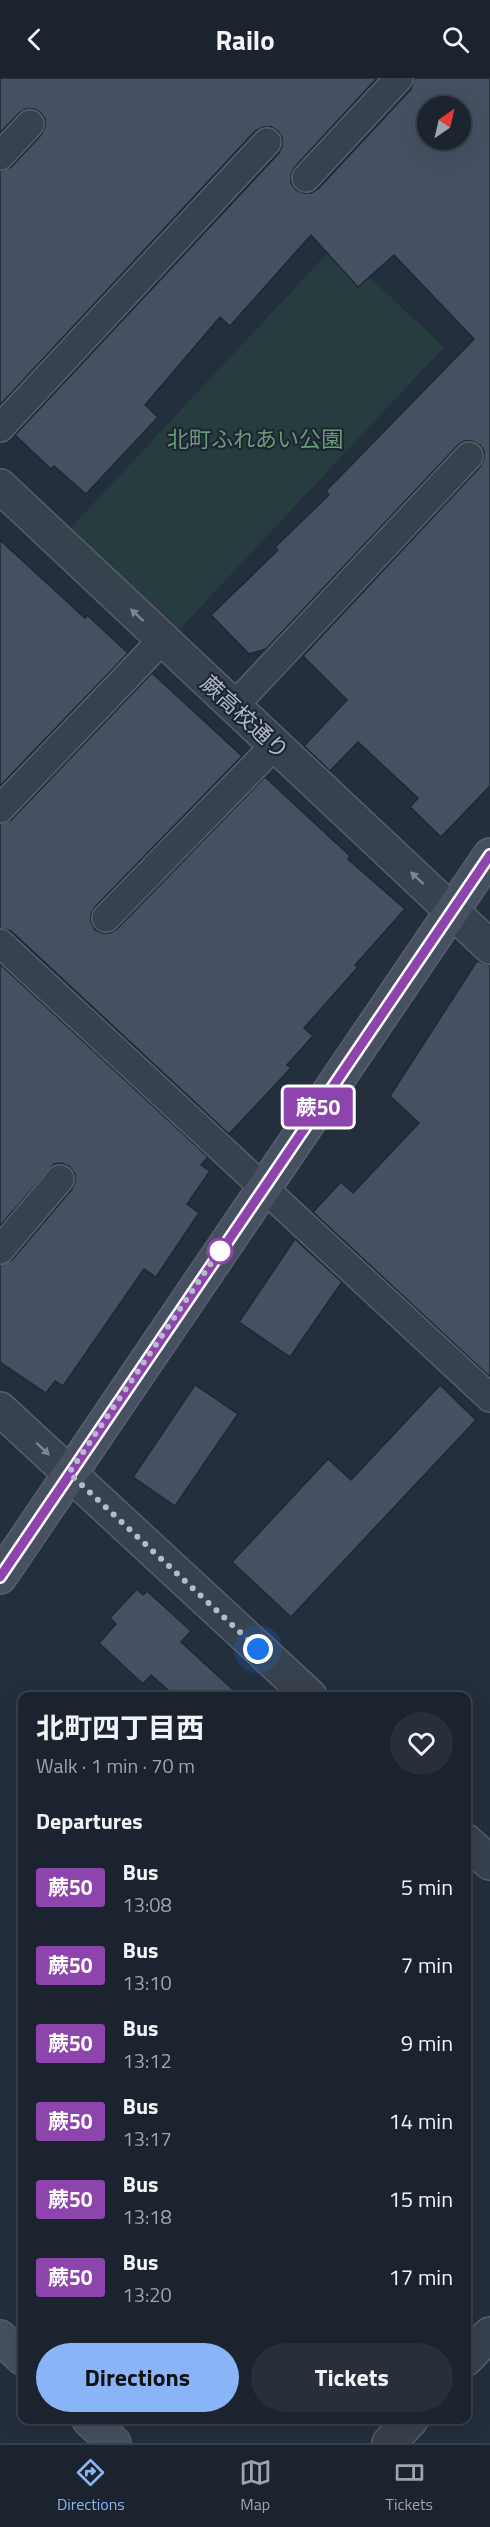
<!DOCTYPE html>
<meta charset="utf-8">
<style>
body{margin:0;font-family:"Titillium Web","Noto Sans JP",sans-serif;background:#282f3a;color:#f1f3f6;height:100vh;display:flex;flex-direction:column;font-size:22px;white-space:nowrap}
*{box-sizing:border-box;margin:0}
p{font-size:20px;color:#a0a4aa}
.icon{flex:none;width:33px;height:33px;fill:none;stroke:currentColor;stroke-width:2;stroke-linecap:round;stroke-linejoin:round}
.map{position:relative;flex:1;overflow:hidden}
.side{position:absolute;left:18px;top:1614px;width:453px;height:732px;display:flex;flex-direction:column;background:#1b232e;border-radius:12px;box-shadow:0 6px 24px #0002,0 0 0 2px #39404a}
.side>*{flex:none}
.badge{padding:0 12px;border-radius:4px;font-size:21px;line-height:39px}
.needle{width:39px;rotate:34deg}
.buttons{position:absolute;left:417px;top:18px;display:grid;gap:12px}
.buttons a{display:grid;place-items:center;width:54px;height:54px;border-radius:50%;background:#1b232e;box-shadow:0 6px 24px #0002,0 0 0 2px #39404a;font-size:30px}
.you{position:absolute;width:30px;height:30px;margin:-15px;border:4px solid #fff;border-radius:50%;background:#1a73e8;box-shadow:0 0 0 9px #1a73e833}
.map>.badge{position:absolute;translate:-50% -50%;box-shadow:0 0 0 3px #fff}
h2{padding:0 18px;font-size:22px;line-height:54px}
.round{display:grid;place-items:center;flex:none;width:63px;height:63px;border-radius:32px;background:#282f3a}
.summary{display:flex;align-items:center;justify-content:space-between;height:102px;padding:0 18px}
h1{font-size:28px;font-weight:700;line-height:45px}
.primary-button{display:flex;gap:12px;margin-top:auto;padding:12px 18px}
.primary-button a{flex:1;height:69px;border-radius:36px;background:#8ab4f8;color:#111;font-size:24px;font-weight:700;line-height:69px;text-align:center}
.primary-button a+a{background:#282f3a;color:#f1f3f6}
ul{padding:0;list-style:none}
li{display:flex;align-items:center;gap:18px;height:78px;padding:0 18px}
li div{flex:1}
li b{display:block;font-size:22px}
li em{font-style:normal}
li .badge{min-width:66px;font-weight:700;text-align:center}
header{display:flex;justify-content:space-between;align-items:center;height:78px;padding:0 18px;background:#1b232e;font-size:27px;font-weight:700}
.tabs{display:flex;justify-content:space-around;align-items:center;height:84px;border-top:2px solid #39404a;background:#1b232e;font-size:16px;color:#a0a4aa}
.tabs a{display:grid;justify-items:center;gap:3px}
.tabs .selected{color:#8ab4f8}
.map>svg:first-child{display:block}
</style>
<header><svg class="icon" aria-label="back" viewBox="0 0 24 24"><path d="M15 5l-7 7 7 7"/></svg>Railo<svg class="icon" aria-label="search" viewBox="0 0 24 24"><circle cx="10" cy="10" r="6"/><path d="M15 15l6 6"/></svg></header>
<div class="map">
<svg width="490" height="2365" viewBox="0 0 490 2365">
<rect width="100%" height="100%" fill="#242f3e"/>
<path fill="#263c3f" d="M335,167L444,269L176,555L67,454Z"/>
<g fill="#455162" stroke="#1f2835" stroke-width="1.5" fill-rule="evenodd">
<path d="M0,0H377L294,90L291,97V105L296,112L303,115H311L318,111L411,11L414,0H490V708L441,759L410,729L418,720L358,664L330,693L304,668L347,622L303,578L480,389L484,381V373L480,367L472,363H464L458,367L266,571L249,576L211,537L278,472L275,469L329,417L326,413L474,261L394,177L358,209L311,157L230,248L220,239L145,327L158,339L86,416L54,388L51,391L15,357L279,75L282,68V60L278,53L271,49H263L255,53L0,327V93L11,89L41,57L45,49V41L41,35L34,31H26L19,35L0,55ZM428,28H460V62H428Z"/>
<path d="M0,462L85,540L87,537L128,575L0,708Z"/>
<path d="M152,595L242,678L95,829L91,836V844L95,852L102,855H110L117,851L265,699L350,778L348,781L405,831L355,887L358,889L304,950L313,958L287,987L291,990L229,1056L11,853L0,850V746L11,742Z"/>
<path d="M477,883L490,887V1299L313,1134L341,1104L353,1115L419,1045L390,1018Z"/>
<path d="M0,886L208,1079L201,1087L210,1093L187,1126L199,1135L156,1199L144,1191L63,1308L55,1303L46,1315L0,1284V1187L12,1182L72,1111L75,1104V1096L70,1089L62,1085L54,1086L0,1148Z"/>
<path d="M295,1161L342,1204L290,1279L239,1244Z"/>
<path d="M195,1307L238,1336L175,1428L133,1399Z"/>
<path d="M440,1307L476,1342L291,1539L232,1484L328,1381L351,1402Z"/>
<path d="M137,1511L143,1517L147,1513L191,1553L181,1564L240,1618H175L151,1597L143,1606L99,1565L116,1546L110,1540Z"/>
</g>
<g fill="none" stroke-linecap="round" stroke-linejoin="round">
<defs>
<g id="lane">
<path d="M0,78L30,46"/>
<path d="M306,100L399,0"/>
<path d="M0,350L267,64"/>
<path d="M234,628L469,378"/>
<path d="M0,731L163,561"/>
<path d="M106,840L275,667"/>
<path d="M0,865L490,1320"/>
<path d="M0,1172L60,1101"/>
</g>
<g id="street">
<path d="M0,408L490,869"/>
<path d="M0,1331L310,1618"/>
<path d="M466,1763L490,1785"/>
<path d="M466,2281L490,2256"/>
<path d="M389,2365L411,2342"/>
</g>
<g id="secondary">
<path d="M0,1499L490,777"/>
<path d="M0,2259L22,2280"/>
<path d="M89,2342L114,2365"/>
</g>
</defs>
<use href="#lane" stroke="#565f6c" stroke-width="30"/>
<use href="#street" stroke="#565f6c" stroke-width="36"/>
<use href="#secondary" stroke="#565f6c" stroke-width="36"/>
<use href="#lane" stroke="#38414e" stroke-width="27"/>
<use href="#street" stroke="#38414e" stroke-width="33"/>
<use href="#secondary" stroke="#465061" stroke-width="33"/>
</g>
<defs><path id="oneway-solid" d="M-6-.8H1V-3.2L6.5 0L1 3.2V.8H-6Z" transform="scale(1.5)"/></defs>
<g fill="#7c8592">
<use href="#oneway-solid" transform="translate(137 537) rotate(-137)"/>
<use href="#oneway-solid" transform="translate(417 800) rotate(-137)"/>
<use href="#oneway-solid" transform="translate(43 1371) rotate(43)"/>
</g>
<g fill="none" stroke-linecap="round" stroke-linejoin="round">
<defs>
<path id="line" d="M0,1499L490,777"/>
</defs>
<use href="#line" stroke="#fff" stroke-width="14"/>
<use href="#line" stroke="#8e44ad" stroke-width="9"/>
<path stroke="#b4bcc9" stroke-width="6" stroke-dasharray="0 10.8" d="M220,1173L224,1166L69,1395L258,1571"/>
</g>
<circle fill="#fff" stroke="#8e44ad" stroke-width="3" cx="220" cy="1173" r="12"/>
<g text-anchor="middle" stroke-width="4.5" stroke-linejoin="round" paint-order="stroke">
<g font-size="22" fill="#6b9a76" stroke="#1d2633">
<text x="255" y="369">北町ふれあい公園</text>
</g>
<g font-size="22" fill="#b4bcc9" stroke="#1d2633">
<text transform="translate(245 639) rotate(43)" y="8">蕨高校通り</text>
</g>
</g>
</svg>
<div class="buttons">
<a><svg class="needle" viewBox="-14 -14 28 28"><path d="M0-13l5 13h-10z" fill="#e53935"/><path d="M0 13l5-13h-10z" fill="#a0a4aa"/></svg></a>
</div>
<div class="you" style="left:258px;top:1571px"></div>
<b class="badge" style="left:318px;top:1029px;background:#8e44ad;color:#fff">蕨50</b>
<section class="side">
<div class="summary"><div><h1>北町四丁目西</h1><p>Walk · 1 min · 70 m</p></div><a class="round"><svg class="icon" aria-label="heart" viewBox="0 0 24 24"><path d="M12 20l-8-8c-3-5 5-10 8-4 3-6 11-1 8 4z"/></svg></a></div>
<h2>Departures</h2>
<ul>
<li><span class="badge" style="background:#8e44ad;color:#fff">蕨50</span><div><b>Bus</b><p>13:08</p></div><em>5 min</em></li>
<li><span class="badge" style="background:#8e44ad;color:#fff">蕨50</span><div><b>Bus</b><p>13:10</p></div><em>7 min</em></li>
<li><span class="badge" style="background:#8e44ad;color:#fff">蕨50</span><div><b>Bus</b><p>13:12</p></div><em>9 min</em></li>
<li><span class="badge" style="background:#8e44ad;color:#fff">蕨50</span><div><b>Bus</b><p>13:17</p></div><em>14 min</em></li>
<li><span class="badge" style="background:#8e44ad;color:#fff">蕨50</span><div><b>Bus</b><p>13:18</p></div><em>15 min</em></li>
<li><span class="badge" style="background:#8e44ad;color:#fff">蕨50</span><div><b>Bus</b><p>13:20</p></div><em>17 min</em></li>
</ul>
<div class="primary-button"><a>Directions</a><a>Tickets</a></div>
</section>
</div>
<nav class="tabs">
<a class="selected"><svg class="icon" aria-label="directions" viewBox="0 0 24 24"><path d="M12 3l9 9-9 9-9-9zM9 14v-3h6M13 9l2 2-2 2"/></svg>Directions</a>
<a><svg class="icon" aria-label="map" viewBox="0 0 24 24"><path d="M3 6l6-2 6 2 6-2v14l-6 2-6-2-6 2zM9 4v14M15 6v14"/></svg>Map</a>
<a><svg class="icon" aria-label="tickets" viewBox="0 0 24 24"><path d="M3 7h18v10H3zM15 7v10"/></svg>Tickets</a>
</nav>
